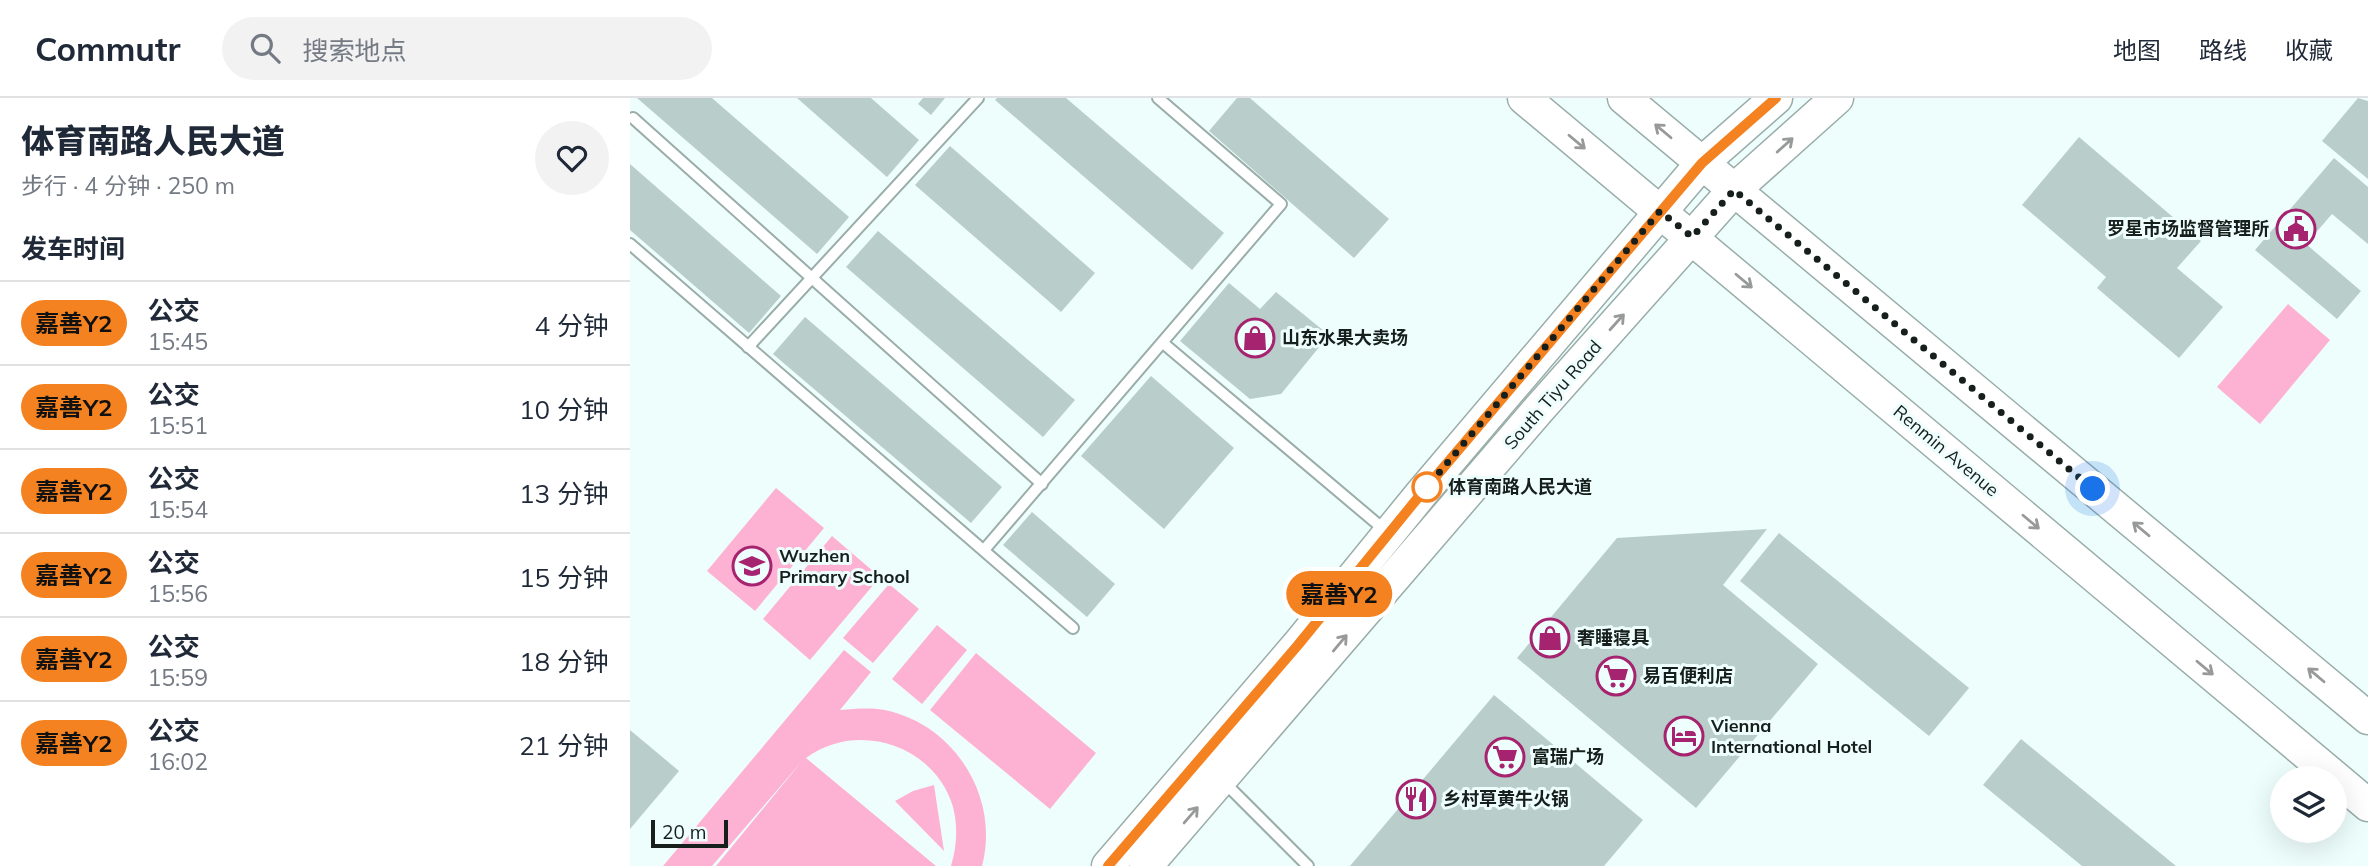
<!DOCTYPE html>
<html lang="zh">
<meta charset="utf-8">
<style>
body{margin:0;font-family:Mulish,"Noto Sans SC",sans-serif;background:#f2f2f3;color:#1f2937;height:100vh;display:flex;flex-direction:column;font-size:26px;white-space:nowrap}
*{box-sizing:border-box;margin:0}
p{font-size:23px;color:#747a83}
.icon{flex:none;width:38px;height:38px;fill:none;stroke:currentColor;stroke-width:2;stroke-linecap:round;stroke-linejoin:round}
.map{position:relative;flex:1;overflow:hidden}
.sheet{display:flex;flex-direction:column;background:#fff;width:630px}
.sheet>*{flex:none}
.badge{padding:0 14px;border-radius:23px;font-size:24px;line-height:46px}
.tools{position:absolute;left:1640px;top:668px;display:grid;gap:14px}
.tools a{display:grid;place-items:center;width:77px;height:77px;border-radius:50%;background:#fff;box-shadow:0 7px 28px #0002;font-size:35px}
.scale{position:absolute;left:21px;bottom:18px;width:77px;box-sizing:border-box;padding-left:7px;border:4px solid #171f1d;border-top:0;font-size:19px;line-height:24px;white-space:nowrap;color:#171f1d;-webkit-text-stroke:5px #eefefc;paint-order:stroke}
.you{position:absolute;width:35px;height:35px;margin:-18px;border:5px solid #fff;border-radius:50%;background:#1a73e8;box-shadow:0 0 0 10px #1a73e833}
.map>.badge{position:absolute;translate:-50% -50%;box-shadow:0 0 0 4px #fff}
h2{padding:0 21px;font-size:26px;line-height:63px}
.round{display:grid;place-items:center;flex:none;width:74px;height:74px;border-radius:37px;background:#f2f2f3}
.summary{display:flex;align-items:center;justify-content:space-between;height:119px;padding:0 21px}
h1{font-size:33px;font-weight:800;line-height:52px}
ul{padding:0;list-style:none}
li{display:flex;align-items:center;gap:21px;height:84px;padding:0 21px;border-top:2px solid #e0e1e3}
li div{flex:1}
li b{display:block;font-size:26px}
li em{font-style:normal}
li .badge{min-width:77px;font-weight:700;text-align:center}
header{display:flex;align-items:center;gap:42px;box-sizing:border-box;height:98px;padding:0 35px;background:#fff;border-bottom:2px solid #e0e1e3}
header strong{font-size:33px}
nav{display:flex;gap:38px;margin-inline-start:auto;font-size:24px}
.search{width:490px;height:63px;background:#f2f2f3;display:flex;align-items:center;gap:18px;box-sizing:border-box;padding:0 24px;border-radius:38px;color:#747a83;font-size:26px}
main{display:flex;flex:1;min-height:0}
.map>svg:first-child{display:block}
</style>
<header>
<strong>Commutr</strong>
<div class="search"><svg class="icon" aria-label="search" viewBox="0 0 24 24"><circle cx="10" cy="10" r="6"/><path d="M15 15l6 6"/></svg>搜索地点</div>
<nav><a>地图</a><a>路线</a><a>收藏</a></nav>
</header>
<main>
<section class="sheet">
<div class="summary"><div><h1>体育南路人民大道</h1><p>步行 · 4 分钟 · 250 m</p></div><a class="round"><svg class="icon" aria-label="heart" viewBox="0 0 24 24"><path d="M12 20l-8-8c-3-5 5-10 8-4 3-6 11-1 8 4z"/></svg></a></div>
<h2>发车时间</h2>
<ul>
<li><span class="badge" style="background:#f58220;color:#111">嘉善Y2</span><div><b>公交</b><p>15:45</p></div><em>4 分钟</em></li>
<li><span class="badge" style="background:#f58220;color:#111">嘉善Y2</span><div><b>公交</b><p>15:51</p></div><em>10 分钟</em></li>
<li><span class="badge" style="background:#f58220;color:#111">嘉善Y2</span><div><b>公交</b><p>15:54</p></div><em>13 分钟</em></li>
<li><span class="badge" style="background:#f58220;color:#111">嘉善Y2</span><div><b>公交</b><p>15:56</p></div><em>15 分钟</em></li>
<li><span class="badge" style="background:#f58220;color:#111">嘉善Y2</span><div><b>公交</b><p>15:59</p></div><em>18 分钟</em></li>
<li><span class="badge" style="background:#f58220;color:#111">嘉善Y2</span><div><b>公交</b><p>16:02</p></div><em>21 分钟</em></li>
</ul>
</section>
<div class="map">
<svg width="1738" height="768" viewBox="0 0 1738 768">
<rect width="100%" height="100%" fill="#eefefc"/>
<g fill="#fdb2d4">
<path d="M1658,206L1700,242L1630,326L1587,289Z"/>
<path d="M146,390L194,430L125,513L77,473Z"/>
<path d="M202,438L250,479L180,562L133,521Z"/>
<path d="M259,486L289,511L243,565L213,540Z"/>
<path d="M307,527L337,552L292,606L262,581Z"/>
<path d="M214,552L241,574L210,612C222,611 235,610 248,611C321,621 371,697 352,768H321C327,748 328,729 323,709C305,647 227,622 176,660L306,768H86L173,662L82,768H33Z"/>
<path d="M346,555L466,655L420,711L300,612Z"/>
<path d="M304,687L314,753L265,703L283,693Z"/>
</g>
<g fill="#b9cdca">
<path d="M7,0H82L219,119L187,156Z"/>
<path d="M167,0H241L289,42L257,79Z"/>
<path d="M293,0H315L301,17L288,6Z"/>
<path d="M367,0H436L594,135L562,172L365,2Z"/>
<path d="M607,0H620L759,121L724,160L579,33Z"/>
<path d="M1728,0L1738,3V81L1692,43Z"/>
<path d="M1449,39L1571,143L1547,170L1593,209L1549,260L1467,190L1476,179L1392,107Z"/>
<path d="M320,48L465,175L431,214L285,87Z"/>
<path d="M1704,60L1738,89V146L1702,116L1676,146L1731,193L1707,221L1625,152Z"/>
<path d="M0,66L151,198L119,235L0,132Z"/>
<path d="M248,133L445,302L413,339L216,169Z"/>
<path d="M599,185L630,211L646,194L699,237L651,296L620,301L550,243Z"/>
<path d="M175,219L372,389L341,425L143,256Z"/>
<path d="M521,278L604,350L534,431L451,358Z"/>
<path d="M402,414L485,486L457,519L373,447Z"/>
<path d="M1137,431L1093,487L1188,566L1066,710L887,560L987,440Z"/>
<path d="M1149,435L1339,590L1299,638L1110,483Z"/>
<path d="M864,597L1013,722L974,768H720Z"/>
<path d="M0,632L49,673L0,731Z"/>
<path d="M1391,641L1546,768H1452L1353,687Z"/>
</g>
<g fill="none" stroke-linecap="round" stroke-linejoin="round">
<defs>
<g id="service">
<path d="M3,20L412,386"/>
<path d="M0,146L443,530"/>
<path d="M533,245L757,434"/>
<path d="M118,249L348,0"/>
<path d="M354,452L651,106L528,0"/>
<path d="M593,683L678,768"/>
</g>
<g id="secondary">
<path d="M894,0L1738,707"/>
<path d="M994,0L1738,620"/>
<path d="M478,768L668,547L791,396L1072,65L1146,0"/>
<path d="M516,768L909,311L1104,92L1207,0"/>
</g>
</defs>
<use href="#service" stroke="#99ada9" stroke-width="14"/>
<use href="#secondary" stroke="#99ada9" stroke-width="35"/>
<use href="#service" stroke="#fff" stroke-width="10"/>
<use href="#secondary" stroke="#fff" stroke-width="32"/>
</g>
<defs><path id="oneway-shaft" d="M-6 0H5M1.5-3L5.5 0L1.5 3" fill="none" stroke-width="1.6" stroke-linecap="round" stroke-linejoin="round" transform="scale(1.75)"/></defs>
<g stroke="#979a99">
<use href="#oneway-shaft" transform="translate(1033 33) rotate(-140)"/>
<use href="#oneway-shaft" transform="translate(947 44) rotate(40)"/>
<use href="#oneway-shaft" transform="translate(1155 47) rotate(-42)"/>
<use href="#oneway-shaft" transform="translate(1114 183) rotate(40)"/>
<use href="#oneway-shaft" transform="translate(987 224) rotate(-48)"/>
<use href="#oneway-shaft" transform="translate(1401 424) rotate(40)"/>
<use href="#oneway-shaft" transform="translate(1511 431) rotate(-140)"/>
<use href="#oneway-shaft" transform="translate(710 545) rotate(-50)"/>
<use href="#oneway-shaft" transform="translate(1575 570) rotate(40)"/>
<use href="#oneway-shaft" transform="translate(1686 577) rotate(-140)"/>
<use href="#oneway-shaft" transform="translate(561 717) rotate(-49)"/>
</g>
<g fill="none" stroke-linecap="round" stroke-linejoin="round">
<defs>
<path id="line" d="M478,768L668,547L791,396L1072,65L1146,0"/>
</defs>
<use href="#line" stroke="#fff" stroke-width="16"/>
<use href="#line" stroke="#f58220" stroke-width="10"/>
<path stroke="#171f1d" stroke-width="7" stroke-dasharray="0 12.6" d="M797,389L791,396L1030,113L1062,139L1104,92L1463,391"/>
</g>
<defs>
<symbol id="civic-ring" viewBox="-11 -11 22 22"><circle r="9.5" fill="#eefefc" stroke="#a62370" stroke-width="1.5"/><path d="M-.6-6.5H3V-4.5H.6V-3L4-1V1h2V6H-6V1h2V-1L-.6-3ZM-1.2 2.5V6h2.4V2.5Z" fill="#a62370"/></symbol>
<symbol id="shop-ring" viewBox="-11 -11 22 22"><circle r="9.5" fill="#eefefc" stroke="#a62370" stroke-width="1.5"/><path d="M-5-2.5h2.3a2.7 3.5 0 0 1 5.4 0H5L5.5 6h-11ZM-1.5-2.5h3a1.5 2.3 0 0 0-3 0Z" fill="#a62370"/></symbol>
<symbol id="school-ring" viewBox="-11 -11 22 22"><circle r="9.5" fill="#eefefc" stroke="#a62370" stroke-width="1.5"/><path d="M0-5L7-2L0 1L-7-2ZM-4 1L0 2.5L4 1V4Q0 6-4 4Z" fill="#a62370"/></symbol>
<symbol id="supermarket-ring" viewBox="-11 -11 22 22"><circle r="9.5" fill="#eefefc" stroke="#a62370" stroke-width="1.5"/><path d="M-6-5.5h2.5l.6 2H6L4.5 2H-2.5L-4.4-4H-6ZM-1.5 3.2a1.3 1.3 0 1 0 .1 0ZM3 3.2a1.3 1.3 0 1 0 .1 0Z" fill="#a62370"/></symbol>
<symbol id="hotel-ring" viewBox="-11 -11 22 22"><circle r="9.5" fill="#eefefc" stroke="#a62370" stroke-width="1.5"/><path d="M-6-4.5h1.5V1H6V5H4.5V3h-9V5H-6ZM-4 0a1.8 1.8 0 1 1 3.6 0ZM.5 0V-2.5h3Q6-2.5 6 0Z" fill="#a62370"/></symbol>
<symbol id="restaurant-ring" viewBox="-11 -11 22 22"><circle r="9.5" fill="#eefefc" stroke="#a62370" stroke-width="1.5"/><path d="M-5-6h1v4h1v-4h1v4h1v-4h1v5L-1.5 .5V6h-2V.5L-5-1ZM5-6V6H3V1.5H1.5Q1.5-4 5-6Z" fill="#a62370"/></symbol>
</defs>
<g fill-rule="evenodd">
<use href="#civic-ring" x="1644" y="109" width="44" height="44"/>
<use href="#shop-ring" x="603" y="218" width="44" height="44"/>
<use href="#school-ring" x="100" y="446" width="44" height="44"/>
<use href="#shop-ring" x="898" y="518" width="44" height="44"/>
<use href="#supermarket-ring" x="964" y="556" width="44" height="44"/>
<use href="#hotel-ring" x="1032" y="616" width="44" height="44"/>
<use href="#supermarket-ring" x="853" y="637" width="44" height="44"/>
<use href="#restaurant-ring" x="764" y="679" width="44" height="44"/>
</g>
<circle fill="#fff" stroke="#f58220" stroke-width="3.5" cx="797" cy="389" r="14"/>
<g text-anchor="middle" stroke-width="6" stroke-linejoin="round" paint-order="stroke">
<g font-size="18" font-weight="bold" fill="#171f1d" stroke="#eefefc" text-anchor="start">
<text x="1639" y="137" text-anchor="end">罗星市场监督管理所</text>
<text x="652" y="246">山东水果大卖场</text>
<text x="149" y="464">Wuzhen<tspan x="149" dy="21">Primary School</tspan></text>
<text x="947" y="546">奢睡寝具</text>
<text x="1013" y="584">易百便利店</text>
<text x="1081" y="634">Vienna<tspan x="1081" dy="21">International Hotel</tspan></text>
<text x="902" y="665">富瑞广场</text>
<text x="813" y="707">乡村草黄牛火锅</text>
</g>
<g font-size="18" fill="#171f1d" stroke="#eefefc">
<text transform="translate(923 297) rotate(-49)" y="6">South Tiyu Road</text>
<text transform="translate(1316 353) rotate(40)" y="6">Renmin Avenue</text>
</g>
<g font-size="18" font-weight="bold" fill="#171f1d" stroke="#eefefc" text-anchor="start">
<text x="818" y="395">体育南路人民大道</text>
</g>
</g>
</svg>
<div class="tools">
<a><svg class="icon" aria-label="layers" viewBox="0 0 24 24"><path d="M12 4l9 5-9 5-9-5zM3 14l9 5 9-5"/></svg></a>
</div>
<div class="scale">20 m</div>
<div class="you" style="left:1463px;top:391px"></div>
<b class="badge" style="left:709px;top:496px;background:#f58220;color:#111">嘉善Y2</b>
</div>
</main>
